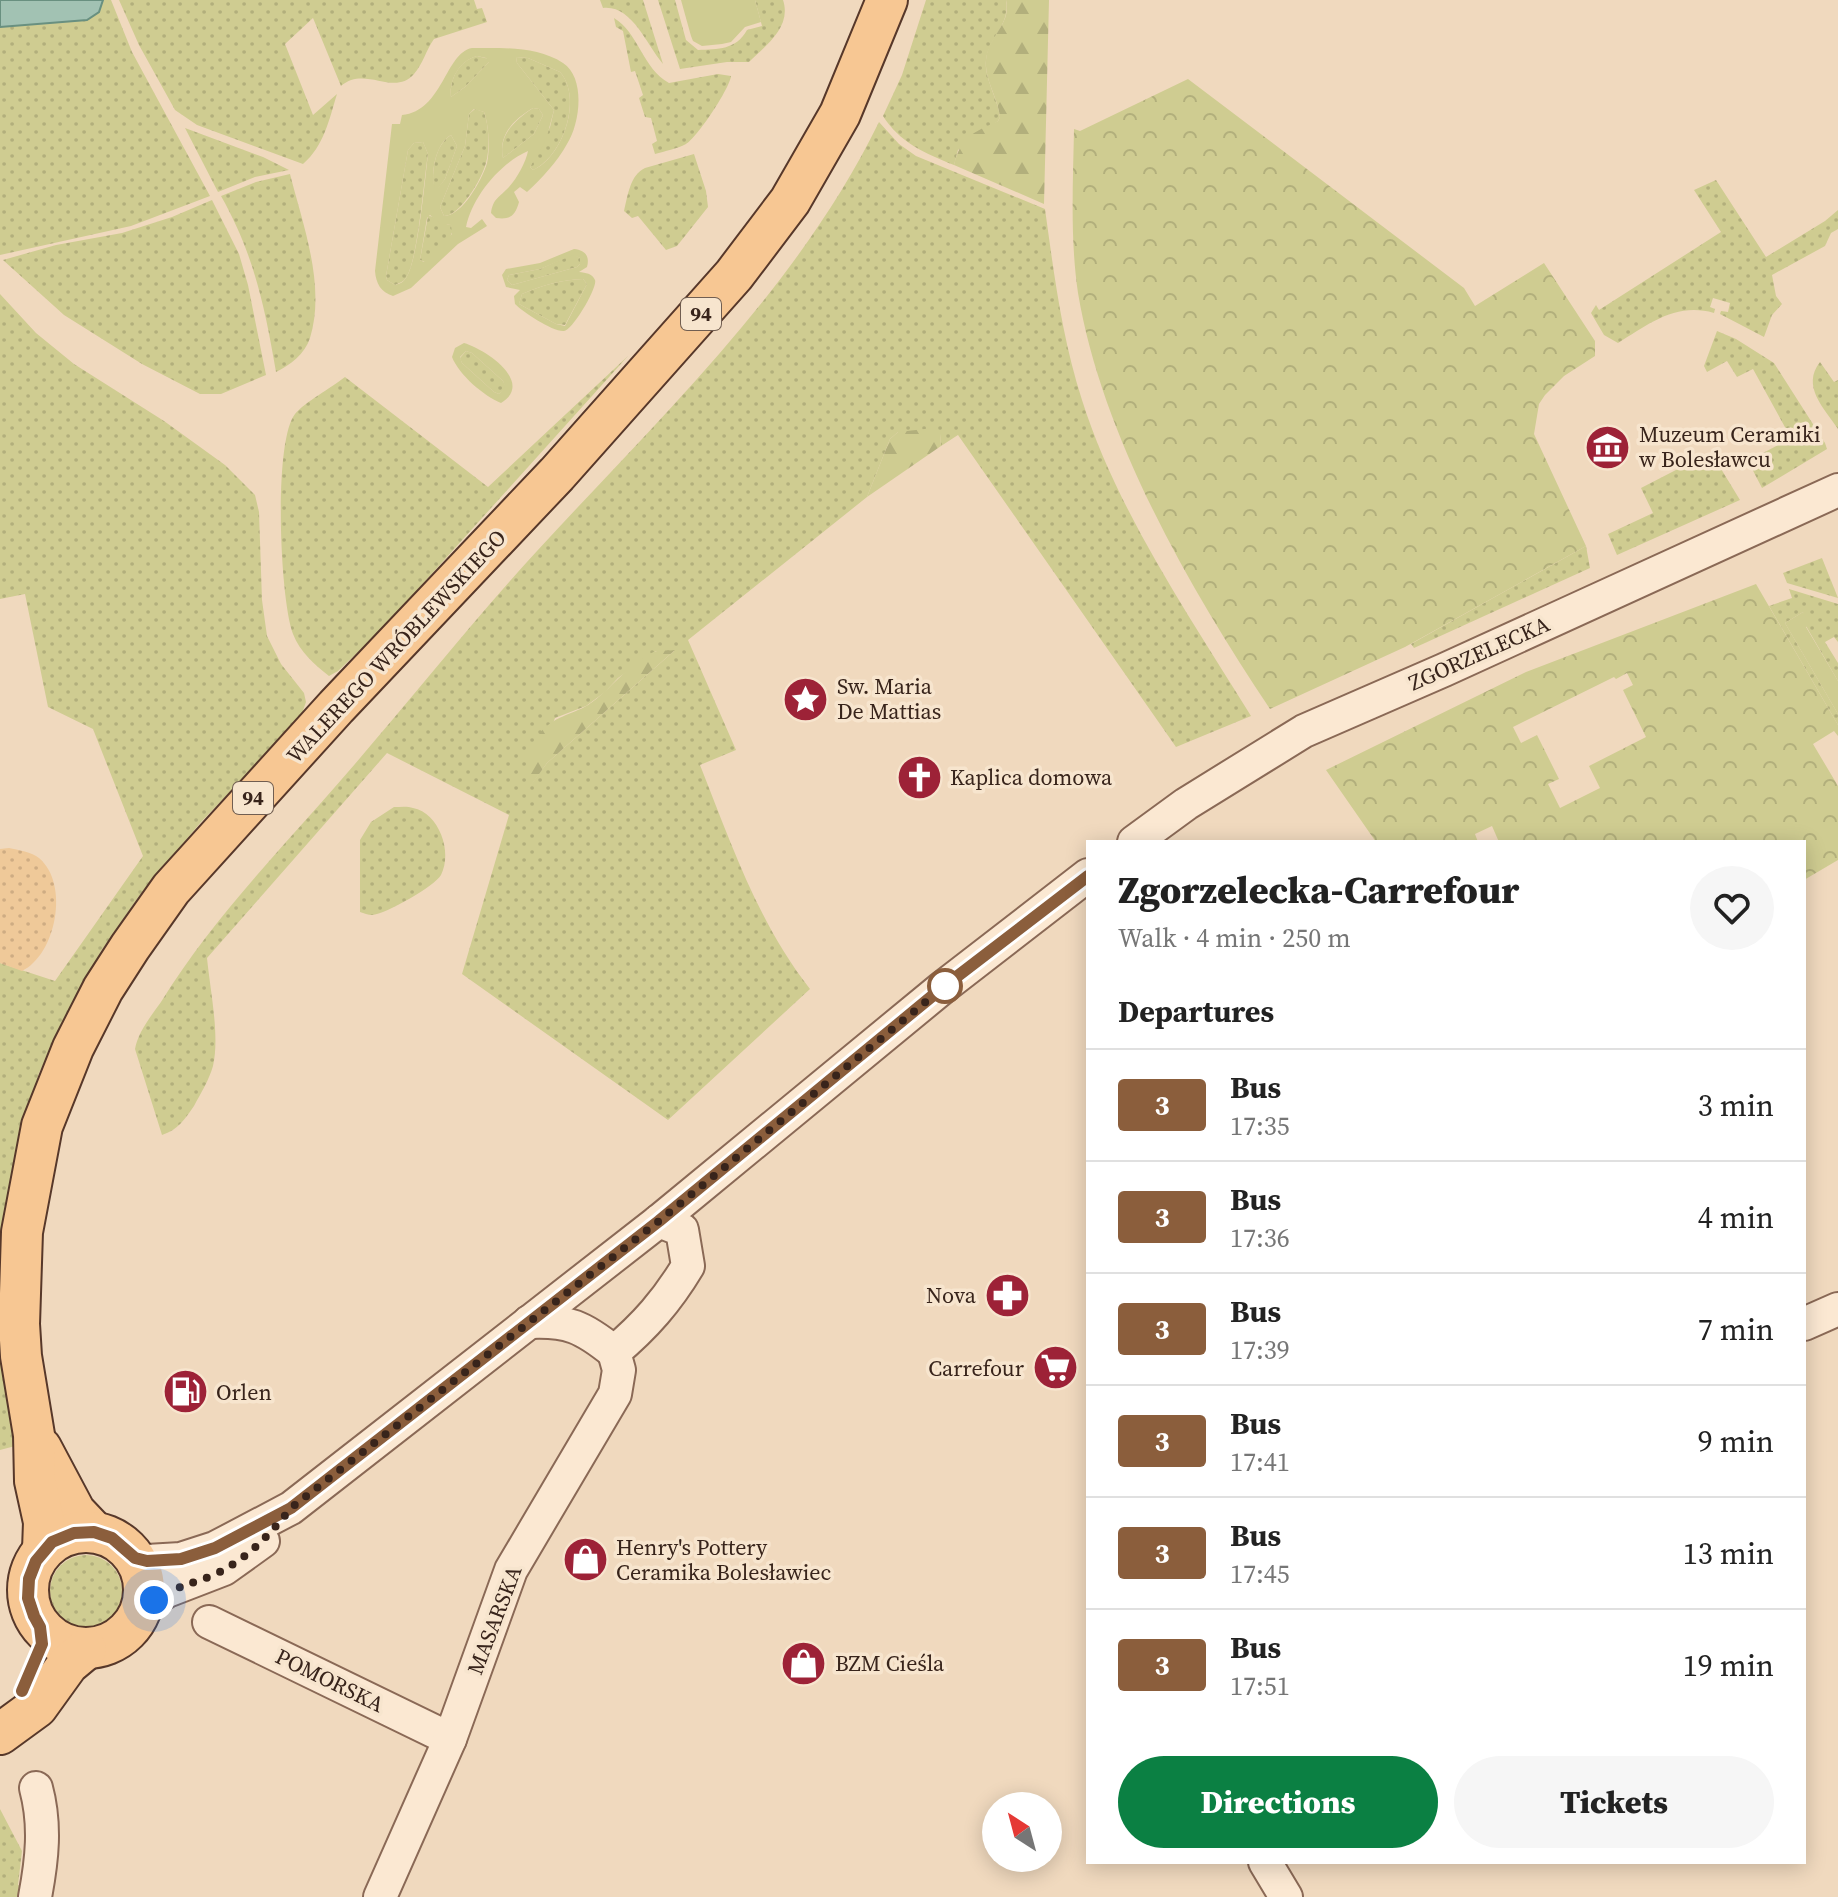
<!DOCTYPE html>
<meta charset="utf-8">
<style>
body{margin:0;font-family:"Source Serif 4",serif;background:#f6f6f6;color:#222;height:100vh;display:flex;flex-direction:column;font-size:30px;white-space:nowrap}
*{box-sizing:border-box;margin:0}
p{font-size:26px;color:#767676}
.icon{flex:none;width:44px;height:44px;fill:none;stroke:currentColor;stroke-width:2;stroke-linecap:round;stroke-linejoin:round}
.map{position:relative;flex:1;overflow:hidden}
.panel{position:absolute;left:1086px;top:840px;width:720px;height:1024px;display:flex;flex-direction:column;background:#fff;border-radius:0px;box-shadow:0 4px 20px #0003}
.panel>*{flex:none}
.badge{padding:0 16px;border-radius:6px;font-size:28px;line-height:52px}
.needle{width:52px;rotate:324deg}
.controls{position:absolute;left:982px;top:1792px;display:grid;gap:16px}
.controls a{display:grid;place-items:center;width:80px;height:80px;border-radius:50%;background:#fff;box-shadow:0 4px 20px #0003;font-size:40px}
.you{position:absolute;width:40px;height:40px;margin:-20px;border:6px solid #fff;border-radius:50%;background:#1a73e8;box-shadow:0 0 0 12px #1a73e833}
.map>.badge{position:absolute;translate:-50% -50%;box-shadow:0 0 0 4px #fff}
h2{padding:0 32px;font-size:30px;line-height:72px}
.round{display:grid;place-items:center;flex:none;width:84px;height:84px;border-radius:42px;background:#f6f6f6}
.summary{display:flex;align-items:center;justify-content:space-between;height:136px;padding:0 32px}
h1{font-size:38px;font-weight:800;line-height:60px}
.button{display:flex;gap:16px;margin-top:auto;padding:16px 32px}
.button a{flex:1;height:92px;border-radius:48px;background:#0b8043;color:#fff;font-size:32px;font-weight:800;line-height:92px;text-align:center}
.button a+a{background:#f6f6f6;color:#222}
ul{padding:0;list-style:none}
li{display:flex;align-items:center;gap:24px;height:112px;padding:0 32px;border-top:2px solid #e0e0e0}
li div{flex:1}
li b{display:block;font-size:30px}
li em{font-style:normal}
li .badge{min-width:88px;font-weight:700;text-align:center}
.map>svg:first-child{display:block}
</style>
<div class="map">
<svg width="1838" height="1897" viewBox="0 0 1838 1897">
<defs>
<pattern id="grass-dots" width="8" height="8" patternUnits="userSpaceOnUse" patternTransform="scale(2)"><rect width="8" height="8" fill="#cfcc91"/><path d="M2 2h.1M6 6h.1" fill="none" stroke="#b2af7c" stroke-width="1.8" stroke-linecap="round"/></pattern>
<pattern id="forest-firs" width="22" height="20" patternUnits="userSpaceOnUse" patternTransform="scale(2)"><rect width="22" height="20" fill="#cfcc91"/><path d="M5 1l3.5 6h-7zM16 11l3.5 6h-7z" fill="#b2af7c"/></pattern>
<pattern id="sand-dots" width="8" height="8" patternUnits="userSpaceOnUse" patternTransform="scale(2)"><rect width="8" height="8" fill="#efc999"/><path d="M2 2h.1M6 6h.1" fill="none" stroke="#ceac83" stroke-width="1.8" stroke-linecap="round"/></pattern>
<pattern id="park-crowns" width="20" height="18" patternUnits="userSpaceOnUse" patternTransform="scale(2)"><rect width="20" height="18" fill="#cfcc91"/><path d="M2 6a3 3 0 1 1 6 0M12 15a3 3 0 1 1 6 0" fill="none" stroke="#b2af7c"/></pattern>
</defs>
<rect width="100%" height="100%" fill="#f0d9be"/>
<g fill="url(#grass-dots)" fill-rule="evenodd">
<path d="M0,0H111L132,52L210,196L131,226L0,255Z"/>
<path d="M119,0H474L477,9L482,8L487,22L434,39C426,50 423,64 414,74C394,97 365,65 341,86L313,18L285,44L313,115L337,94C329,120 324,146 303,164L197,125L175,110L139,45Z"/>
<path d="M600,0H643L663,64C646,44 632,5 603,8Z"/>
<path d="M658,0H675L686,40L698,50C718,49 736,50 747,30L762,26L755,0H783C792,27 766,45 749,62H727L680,69Z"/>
<path d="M926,0H1006C1011,24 989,37 986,60C984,78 998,99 1000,117L998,121L958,150L954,165C926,154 899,142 883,116L902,75Z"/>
<path d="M614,18C638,32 643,69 669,83L718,74L731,76C730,88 697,138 686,144C677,149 665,151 655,154L652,144L657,141L651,118L645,117L639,98L643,95L635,71L631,72L623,31L616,27Z"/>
<path d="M477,56L489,59V62L465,87L451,97C449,79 459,61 477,56Z"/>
<path d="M516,57L528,58L560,72C583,98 563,157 533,170L530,167L550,127L554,110L517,63Z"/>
<path d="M533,108L539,109L543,115L534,134L503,158C498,135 515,120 533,108Z"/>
<path d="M475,109L484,112C489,125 490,150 486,163C482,179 460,216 444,216L440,207L465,146L469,114Z"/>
<path d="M879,122L899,144L916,156L1045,209C1054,274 1062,338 1082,400C1117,511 1190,617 1251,716L1176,747L958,435L941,446L940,434L898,432L890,439L867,497L688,640L736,750L700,765C731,843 758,923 810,989L668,1120L462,974L509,815L387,753L207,958C210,989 220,1036 213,1066C209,1080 201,1093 194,1106C185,1119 178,1130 162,1135L135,1049C138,1032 151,1016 161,1002C206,929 264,867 320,804C394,721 462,633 537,551C660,417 798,288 879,122ZM656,651H674L547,763L527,790L555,718L586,706L605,692L618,678Z"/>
<path d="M185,128L263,157L289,170L255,177L218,192Z"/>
<path d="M451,135L457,146L445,179L437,190L434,189C431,173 435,144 451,135Z"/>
<path d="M423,142L428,154C424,179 418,260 406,278C402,283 401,282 395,285L387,280L386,276L408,150L414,143Z"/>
<path d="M694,154L706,191L708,207L677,246L666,250L638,216L632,218L624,211C628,195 630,175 645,168Z"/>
<path d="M290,174C303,225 326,286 310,338C305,354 290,365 276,372C265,308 254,254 221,196L256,182Z"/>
<path d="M1716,180L1766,257L1825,221L1838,210V229L1831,233L1825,246L1772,275L1776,296L1782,304L1772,315L1764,337L1720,314L1721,311L1728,312L1730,303L1713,298L1710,307L1715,309L1714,313C1676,302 1649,324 1618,343L1604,335L1591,313L1596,305L1599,310L1721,232L1694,190Z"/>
<path d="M212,200L239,254L248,285L266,375L221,394H200L142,364L64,315L3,260L56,245L122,233L172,217Z"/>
<path d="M428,216C434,215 441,224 451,225L453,230L449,240L425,262L420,260Z"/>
<path d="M573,254L580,258V264L577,267L512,285L507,280L509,275L540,269Z"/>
<path d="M583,279L587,284L565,325L556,324L519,304L522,294C543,285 561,280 583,279Z"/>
<path d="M0,294L36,333L74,364L164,421L225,465L255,495L259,512L262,600L267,636L281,664L304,693L306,702L300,719L201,822L139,896L101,951L39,1073L15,1156L6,1208L1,1275L19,1445L0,1450V963L55,981L143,856L93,729L48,707L25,594L0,599Z"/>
<path d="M1717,331L1736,339L1774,363L1825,443L1827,449L1762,488L1748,461L1791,438L1753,369L1737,377L1727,361L1707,372L1704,366Z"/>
<path d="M466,351L472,353L503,381L506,387L499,394L494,392L462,363L460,358Z"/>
<path d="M628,356L382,629L338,671L329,676C314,664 300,652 293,634C280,600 273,442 295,414C305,402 331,388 345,377L488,487Z"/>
<path d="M1820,362L1834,382L1838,380V429C1824,408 1801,386 1820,362Z"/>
<path d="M1705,455L1715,459L1740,500L1617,555L1608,534L1653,513L1641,488Z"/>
<path d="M1586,546L1590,568L1414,648L1411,644Z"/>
<path d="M1822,558L1838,598L1787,583L1783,573Z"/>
<path d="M1789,589L1838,604V642L1834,637L1825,642L1838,663V681L1806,626L1803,612L1785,623L1838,714V725L1769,606L1792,598Z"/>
<path d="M394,807C400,807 408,806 413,808C439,813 453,852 441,875C435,886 386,914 372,915C368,915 364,913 360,912V840L371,822Z"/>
<circle cx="86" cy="1591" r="36"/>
<path d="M0,1809L22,1851L18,1885L24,1887V1897H0Z"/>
</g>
<g fill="url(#forest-firs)">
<path d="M1006,0H1049L1044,204L954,165C961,136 973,133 998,121L1000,117C998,98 984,79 986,60C988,36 1012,24 1006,0Z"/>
<path d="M934,428L940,434L941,446L867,497L890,439L898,432Z"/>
<path d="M675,650L547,763L527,791C525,767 524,752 540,733C554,716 571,715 588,705C609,692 633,658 657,651C662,650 670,651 675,650Z"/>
</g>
<path fill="url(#sand-dots)" d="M9,848C18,850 32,852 39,858C70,884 56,955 22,971L0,963V849Z"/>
<g fill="url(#park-crowns)" fill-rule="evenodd">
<path d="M1188,79L1464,288L1475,306L1544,263L1595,341V356L1564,376L1545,395L1539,404L1534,434L1586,546L1405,647L1270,709C1190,589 1102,437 1078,293C1070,239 1073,183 1074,129L1080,131Z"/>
<path d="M1756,584L1838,725V736L1834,731L1813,744L1838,786V860L1804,880V842H1499L1492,826L1475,834L1478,842H1376L1326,770L1526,672ZM1627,673L1633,685L1623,690L1646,737L1589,766L1600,788L1560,808L1548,784L1559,779L1537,735L1521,743L1513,727L1614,677L1616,679Z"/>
</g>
<g fill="#cfcc91" fill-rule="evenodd">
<path d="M681,0H755L761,22L745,27L731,42L722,44L702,46L693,41L691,36Z"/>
<path d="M472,48C501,48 537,46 563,63C586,78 580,124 567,144C557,162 542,178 527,192L520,187L514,192L519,202C515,216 510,220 496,218L491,213C493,198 500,197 509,187C517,178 526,162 528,151C500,163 472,197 466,227L471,228L482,219L487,226L458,244L411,288L393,296C381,292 376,284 375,271L392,124H400L402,115C443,111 445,53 472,48ZM477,56L486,58L489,62L465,87L451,97C449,80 459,61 477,56ZM516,57L528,58L560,72C583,98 563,157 533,170L530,167L546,140L554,110L517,63ZM533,108L539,109L543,115L534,134L503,158C498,135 514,119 533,108ZM474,109L484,112C489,125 490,150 487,163C482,180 462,216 444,216L440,207L465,146L469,114ZM451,135L457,146L445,179L437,189H435C430,173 436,143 451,135ZM423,142L428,154C425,179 418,260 406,278C402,283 401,283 395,285L387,280L386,276L408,150L414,143ZM430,215L441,224L451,225L452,234L424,262L420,260L427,218Z"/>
<path d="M574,249C585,250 590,256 587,267L579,272C586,273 592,273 595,280C598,287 572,331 564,331C553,332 523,312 515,304L514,296L520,290L506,287L502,275L506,269L540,263ZM573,255L580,258V264L577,267L512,285L507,280L509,275L540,269ZM583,279L587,284L565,326L556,324L519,304L522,294C543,285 561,280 583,279Z"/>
<path d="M464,343C485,349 535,382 501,403C484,396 459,375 452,357L455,348ZM466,351L472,353L503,381L505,387L499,394L494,392L462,363L460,357Z"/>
<path d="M1803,612L1810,624L1806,627L1838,681V714L1785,623Z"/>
</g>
<path fill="#a2c2b3" stroke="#699080" stroke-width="2" d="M0,0H103L99,12L87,20L0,27Z"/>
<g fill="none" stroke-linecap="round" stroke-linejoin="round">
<defs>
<g id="minor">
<path d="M1134,842L1186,804L1304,731L1444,670L1838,490"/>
<path d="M529,1322C568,1320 583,1327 614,1352"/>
<path d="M1804,1324L1838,1309"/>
<path d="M135,1558L147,1561L181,1559L215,1548L291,1508L659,1221L942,988L1088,875"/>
<path d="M141,1608L167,1591L224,1569L263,1541"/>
<path d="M209,1622L450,1739"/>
<path d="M1265,1862L1286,1897"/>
<path d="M35,1897C42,1860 46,1825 36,1788"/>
<path d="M380,1897L450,1739L511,1570L615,1394L619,1370L614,1352C645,1326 667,1301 688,1266L682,1230L659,1221"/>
</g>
<g id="major">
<path d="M41,1448L75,1512L94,1532"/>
<circle cx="86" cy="1590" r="58"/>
<path d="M43,1550L44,1522L35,1481L34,1435L21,1356L19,1324L22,1232L42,1126L73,1048L103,989L130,947L171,889L336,707L557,474L734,275L790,201L840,114L887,0"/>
<path d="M0,1734L37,1707L68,1664L86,1649"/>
</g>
</defs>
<use href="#minor" stroke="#8a6956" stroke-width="36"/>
<use href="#major" stroke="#57382a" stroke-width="44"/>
<use href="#minor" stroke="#fbe8d2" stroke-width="32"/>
<use href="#major" stroke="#f7c793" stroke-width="40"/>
</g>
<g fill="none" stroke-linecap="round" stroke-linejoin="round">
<defs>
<path id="line" d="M22,1691L42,1644L40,1627L34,1616L28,1598L29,1579L36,1561L52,1542L74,1533L94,1532L112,1538L135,1558L147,1561L181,1559L215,1548L291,1508L659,1221L942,988L1088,876"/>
</defs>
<use href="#line" stroke="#fff" stroke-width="18"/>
<use href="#line" stroke="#8b5e3c" stroke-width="12"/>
<path stroke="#38241b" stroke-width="8" stroke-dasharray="0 14.4" d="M154,1600C172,1588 191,1584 211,1576C245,1561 268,1537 291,1508L659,1221L945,986"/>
</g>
<defs>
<symbol id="museum-disc" viewBox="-11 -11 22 22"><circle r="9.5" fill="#9d2237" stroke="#f7e5ce"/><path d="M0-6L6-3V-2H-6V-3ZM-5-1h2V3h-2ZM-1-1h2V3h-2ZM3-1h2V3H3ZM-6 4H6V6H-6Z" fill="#fff"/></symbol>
<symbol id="sight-disc" viewBox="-11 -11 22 22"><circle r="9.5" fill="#9d2237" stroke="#f7e5ce"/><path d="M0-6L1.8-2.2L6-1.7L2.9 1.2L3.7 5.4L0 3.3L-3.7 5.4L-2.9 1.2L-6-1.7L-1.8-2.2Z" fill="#fff"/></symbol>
<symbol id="church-disc" viewBox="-11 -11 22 22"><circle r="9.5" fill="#9d2237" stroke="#f7e5ce"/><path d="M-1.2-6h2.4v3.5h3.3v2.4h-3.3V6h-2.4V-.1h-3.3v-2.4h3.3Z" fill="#fff"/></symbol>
<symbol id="pharmacy-disc" viewBox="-11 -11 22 22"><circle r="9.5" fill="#9d2237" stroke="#f7e5ce"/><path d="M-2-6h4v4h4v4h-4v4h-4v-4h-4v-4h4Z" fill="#fff"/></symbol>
<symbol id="supermarket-disc" viewBox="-11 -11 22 22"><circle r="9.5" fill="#9d2237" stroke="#f7e5ce"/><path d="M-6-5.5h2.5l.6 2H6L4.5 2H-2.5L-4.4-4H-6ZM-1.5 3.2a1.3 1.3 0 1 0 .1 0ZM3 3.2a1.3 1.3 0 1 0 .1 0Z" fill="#fff"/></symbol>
<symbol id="fuel-disc" viewBox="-11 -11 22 22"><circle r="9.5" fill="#9d2237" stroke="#f7e5ce"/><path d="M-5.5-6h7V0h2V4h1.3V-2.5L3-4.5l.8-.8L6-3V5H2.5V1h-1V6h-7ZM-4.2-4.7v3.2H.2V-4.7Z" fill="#fff"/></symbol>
<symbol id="shop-disc" viewBox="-11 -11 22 22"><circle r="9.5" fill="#9d2237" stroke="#f7e5ce"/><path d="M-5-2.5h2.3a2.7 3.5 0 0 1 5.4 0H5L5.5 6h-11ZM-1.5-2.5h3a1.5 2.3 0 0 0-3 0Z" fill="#fff"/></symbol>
</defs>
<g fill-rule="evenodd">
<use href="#museum-disc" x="1582" y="422" width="51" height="51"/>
<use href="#sight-disc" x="780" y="674" width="51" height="51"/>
<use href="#church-disc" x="894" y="752" width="51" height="51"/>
<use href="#pharmacy-disc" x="982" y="1270" width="51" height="51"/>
<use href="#supermarket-disc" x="1030" y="1342" width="51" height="51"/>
<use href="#fuel-disc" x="160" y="1366" width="51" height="51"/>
<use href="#shop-disc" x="560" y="1534" width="51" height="51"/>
<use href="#shop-disc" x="778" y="1638" width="51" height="51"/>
</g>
<circle fill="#fff" stroke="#8b5e3c" stroke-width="4" cx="945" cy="986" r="16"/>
<g text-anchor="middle" stroke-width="7" stroke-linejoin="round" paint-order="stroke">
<g fill="#f7e5ce" stroke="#715e51" stroke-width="2">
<rect x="681" y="298" width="40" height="32" rx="6"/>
<rect x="233" y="782" width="40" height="32" rx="6"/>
</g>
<g font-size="20" font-weight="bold" fill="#38241b">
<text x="701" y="321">94</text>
<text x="253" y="805">94</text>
</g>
<g font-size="22" fill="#38241b" stroke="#f7e5ce" text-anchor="start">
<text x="1639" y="442">Muzeum Ceramiki<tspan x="1639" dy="25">w Bolesławcu</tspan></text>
<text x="837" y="694">Sw. Maria<tspan x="837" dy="25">De Mattias</tspan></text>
<text x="950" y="785">Kaplica domowa</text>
<text x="976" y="1303" text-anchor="end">Nova</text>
<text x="1024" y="1376" text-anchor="end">Carrefour</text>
<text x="216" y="1400">Orlen</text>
<text x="616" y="1555">Henry's Pottery<tspan x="616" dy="25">Ceramika Bolesławiec</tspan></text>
<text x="835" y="1671">BZM Cieśla</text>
</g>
<g font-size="22" fill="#38241b" stroke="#f7e5ce">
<text transform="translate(396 646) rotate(-47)" y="8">WALEREGO WRÓBLEWSKIEGO</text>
<text transform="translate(1479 653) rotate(-24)" y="8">ZGORZELECKA</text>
<text transform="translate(494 1620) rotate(-69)" y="8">MASARSKA</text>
<text transform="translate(330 1680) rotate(26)" y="8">POMORSKA</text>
</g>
</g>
</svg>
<div class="controls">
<a><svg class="needle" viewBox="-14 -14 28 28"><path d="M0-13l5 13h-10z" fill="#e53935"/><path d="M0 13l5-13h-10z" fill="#767676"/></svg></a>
</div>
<div class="you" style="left:154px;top:1600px"></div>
<section class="panel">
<div class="summary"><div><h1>Zgorzelecka-Carrefour</h1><p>Walk · 4 min · 250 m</p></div><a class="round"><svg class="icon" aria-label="heart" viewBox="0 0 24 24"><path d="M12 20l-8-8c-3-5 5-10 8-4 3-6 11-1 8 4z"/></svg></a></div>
<h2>Departures</h2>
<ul>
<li><span class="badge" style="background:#8b5e3c;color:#fff">3</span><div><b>Bus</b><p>17:35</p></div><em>3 min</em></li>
<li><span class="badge" style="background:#8b5e3c;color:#fff">3</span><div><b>Bus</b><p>17:36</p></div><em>4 min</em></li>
<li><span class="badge" style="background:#8b5e3c;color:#fff">3</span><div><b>Bus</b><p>17:39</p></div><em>7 min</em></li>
<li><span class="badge" style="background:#8b5e3c;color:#fff">3</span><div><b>Bus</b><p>17:41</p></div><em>9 min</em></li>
<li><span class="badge" style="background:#8b5e3c;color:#fff">3</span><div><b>Bus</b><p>17:45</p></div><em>13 min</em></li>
<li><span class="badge" style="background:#8b5e3c;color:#fff">3</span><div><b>Bus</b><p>17:51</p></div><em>19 min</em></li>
</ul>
<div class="button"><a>Directions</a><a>Tickets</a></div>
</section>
</div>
